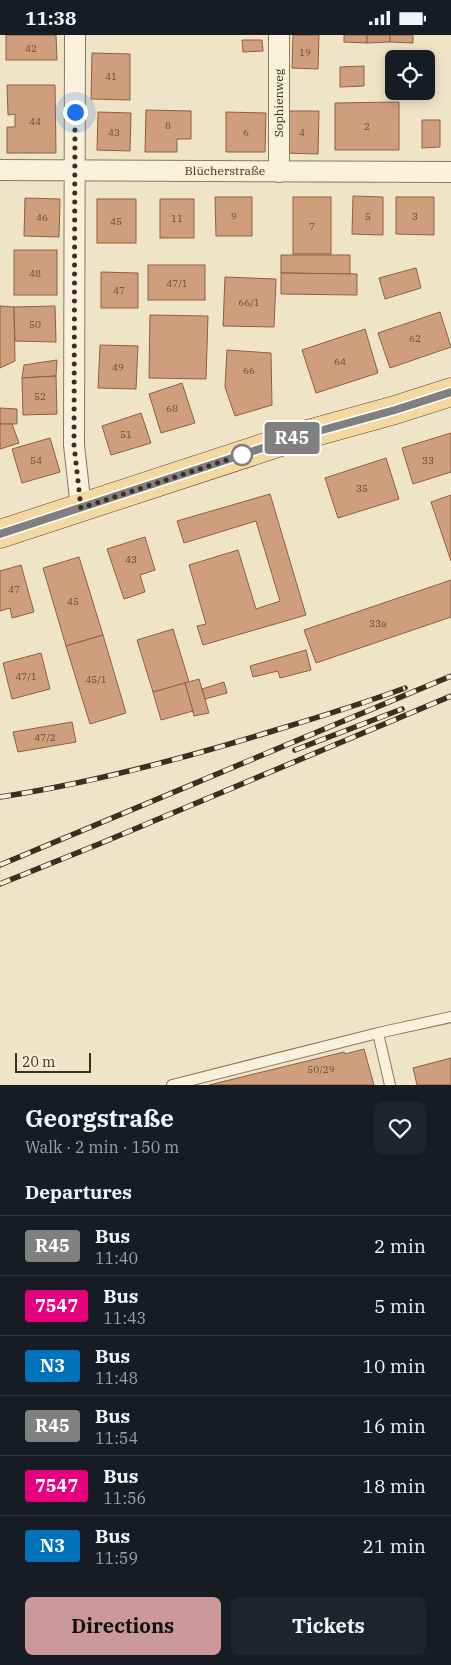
<!DOCTYPE html>
<meta charset="utf-8">
<style>
body{margin:0;font-family:"IBM Plex Serif",serif;background:#20242c;color:#f1f3f6;height:100vh;display:flex;flex-direction:column;font-size:19px;white-space:nowrap}
*{box-sizing:border-box;margin:0}
p{font-size:16px;color:#9ea1a6}
.icon{flex:none;width:28px;height:28px;fill:none;stroke:currentColor;stroke-width:2;stroke-linecap:round;stroke-linejoin:round}
.map{position:relative;height:1050px;overflow:hidden}
.sheet{display:flex;flex-direction:column;background:#171b24;flex:1}
.sheet>*{flex:none}
.badge{padding:0 10px;border-radius:4px;font-size:18px;line-height:32px}
.controls{position:absolute;left:385px;top:15px;display:grid;gap:10px}
.controls a{display:grid;place-items:center;width:50px;height:50px;border-radius:8px;background:#171b24;box-shadow:0 2px 12px #0003;font-size:25px}
.scale{position:absolute;left:15px;bottom:12px;width:76px;box-sizing:border-box;padding-left:5px;border:2px solid #3d2e20;border-top:0;font-size:14px;line-height:18px;white-space:nowrap;color:#3d2e20;-webkit-text-stroke:4px #f7eed8;paint-order:stroke}
.you{position:absolute;width:25px;height:25px;margin:-12px;border:4px solid #fff;border-radius:50%;background:#1a73e8;box-shadow:0 0 0 8px #1a73e833}
.map>.badge{position:absolute;translate:-50% -50%;box-shadow:0 0 0 2px #fff}
h2{padding:0 25px;font-size:19px;line-height:45px}
.round{display:grid;place-items:center;flex:none;width:52px;height:52px;border-radius:8px;background:#20242c}
.headline{display:flex;align-items:center;justify-content:space-between;height:85px;padding:0 25px}
h1{font-size:24px;font-weight:700;line-height:38px}
.button{display:flex;gap:10px;margin-top:auto;padding:10px 25px}
.button a{flex:1;height:58px;border-radius:8px;background:#cc999b;color:#111;font-size:20px;font-weight:700;line-height:58px;text-align:center}
.button a+a{background:#20242c;color:#f1f3f6}
ul{padding:0;list-style:none}
li{display:flex;align-items:center;gap:15px;height:60px;padding:0 25px;border-top:1px solid #363941}
li div{flex:1}
li b{display:block;font-size:19px}
li em{font-style:normal}
li .badge{min-width:55px;font-weight:700;text-align:center}
.status{display:flex;justify-content:space-between;align-items:center;height:35px;padding:0 25px;background:#171b24;direction:ltr}
.status svg{height:14px;fill:currentColor}
.map>svg:first-child{display:block}
</style>
<div class="status"><b>11:38</b><svg viewBox="0 0 49 12"><path d="M0 12V9h3v3zM5 12V6h3v6zM10 12V3h3v9zM15 12V0h3v12zM26 1h20v11H26zM47 4h2v5h-2z"/></svg></div>
<div class="map">
<svg width="451" height="1050" viewBox="0 0 451 1050">
<rect width="100%" height="100%" fill="#f0e4c8"/>
<g fill="#cf9f7d" stroke="#8d5f41">
<path d="M6,0H56L57,25H6Z"/>
<path d="M293,0H319L318,34L292,33Z"/>
<path d="M344,0H367V8L344,7Z"/>
<path d="M367,0H390V7L367,8Z"/>
<path d="M390,0H413V8L390,7Z"/>
<path d="M242,5H262L263,16L243,17Z"/>
<path d="M92,18L130,19V65L91,64Z"/>
<path d="M364,31V51L340,52V32Z"/>
<path d="M7,50H55L56,118H7V92H15V79L8,80Z"/>
<path d="M399,67V115H335V68Z"/>
<path d="M146,75L191,76V104H177V117H145Z"/>
<path d="M286,76H319L318,119L285,118Z"/>
<path d="M98,77L131,78L130,116L97,115Z"/>
<path d="M226,77L266,78L265,117H226Z"/>
<path d="M422,85H440V112L422,113Z"/>
<path d="M353,161L383,162V200L352,199Z"/>
<path d="M215,162H252V201H216Z"/>
<rect x="293" y="162" width="38" height="57"/>
<path d="M396,162H434V200L396,199Z"/>
<path d="M25,163L60,164L59,202L24,201Z"/>
<rect x="97" y="164" width="39" height="44"/>
<rect x="160" y="164" width="34" height="39"/>
<rect x="14" y="215" width="43" height="45"/>
<path d="M281,220H350V239L281,238Z"/>
<rect x="148" y="230" width="57" height="35"/>
<path d="M416,233L421,253L385,264L379,243Z"/>
<path d="M101,237L138,238V273H101Z"/>
<path d="M281,238L357,239V260L281,259Z"/>
<path d="M225,242L276,244L274,292L223,291Z"/>
<path d="M0,271L14,272L15,326L0,333Z"/>
<path d="M55,271L56,307L15,306L14,272Z"/>
<path d="M440,277L451,312L390,333L378,298Z"/>
<path d="M150,280L208,281L206,344L149,343Z"/>
<path d="M365,294L378,338L316,358L302,315Z"/>
<path d="M100,310L138,311L136,354L98,353Z"/>
<path d="M227,315L271,318L272,370L235,381L225,352Z"/>
<path d="M57,325L56,341L22,343L24,330Z"/>
<path d="M56,341L57,379L23,380L22,343Z"/>
<path d="M182,348L195,388L161,398L149,359Z"/>
<path d="M0,373L17,374V389H0Z"/>
<path d="M141,378L151,408L111,420L102,391Z"/>
<path d="M0,389H12L19,408L0,414Z"/>
<path d="M451,398V437L413,449L402,413Z"/>
<path d="M50,403L60,437L22,448L12,414Z"/>
<path d="M386,423L399,464L338,483L325,443Z"/>
<path d="M270,459L306,580L203,610L197,591L206,589L189,530L238,515L256,574L280,566L256,486L184,508L177,486Z"/>
<path d="M451,460V526L431,467Z"/>
<path d="M145,502L155,535L140,540L145,557L124,564L107,514Z"/>
<path d="M79,522L103,600L66,611L43,533Z"/>
<path d="M21,530L34,577L12,583L10,573L0,576V536Z"/>
<path d="M451,545V582L316,628L304,595Z"/>
<path d="M173,594L189,647L153,657L137,605Z"/>
<path d="M103,600L126,678L90,689L66,611Z"/>
<path d="M306,615L311,635L280,643L278,636L253,642L250,631Z"/>
<path d="M41,618L50,654L12,664L3,628Z"/>
<path d="M199,644L209,678L194,681L185,648Z"/>
<path d="M224,647L227,658L205,664L202,654Z"/>
<path d="M185,648L193,676L161,685L153,657Z"/>
<path d="M72,687L76,707L18,717L13,697Z"/>
<path d="M364,1014L374,1050H209L344,1017L345,1019Z"/>
<path d="M451,1023V1050H417L413,1033Z"/>
</g>
<g fill="none" stroke-linecap="round" stroke-linejoin="round">
<defs>
<g id="service">
<path d="M378,998L390,1050"/>
<path d="M172,1050L378,998L451,982"/>
</g>
<g id="minor">
<path d="M75,0L74,410L81,473"/>
<path d="M0,135L451,137"/>
<path d="M279,137V0"/>
</g>
<path id="primary" d="M0,499L290,404L395,375L451,357"/>
</defs>
<use href="#service" stroke="#8d765c" stroke-width="12"/>
<use href="#minor" stroke="#8d765c" stroke-width="22"/>
<use href="#primary" stroke="#5b4430" stroke-width="29"/>
<use href="#service" stroke="#faf1dc" stroke-width="10"/>
<use href="#minor" stroke="#faf1dc" stroke-width="20"/>
<use href="#primary" stroke="#f3d9a0" stroke-width="28"/>
<defs>
<g id="rail">
<path d="M295,715L402,674"/>
<path d="M0,762C93,748 185,723 276,695C319,682 362,669 405,653"/>
<path d="M0,830L451,641"/>
<path d="M0,849L99,809L451,661"/>
</g>
</defs>
<use href="#rail" stroke="#3d2e20" stroke-width="5.5"/>
<use href="#rail" stroke="#f7eed8" stroke-width="4" stroke-dasharray="11" stroke-linecap="butt"/>
</g>
<g fill="none" stroke-linecap="round" stroke-linejoin="round">
<defs>
<path id="line" d="M0,499L290,404L395,375L451,357"/>
</defs>
<use href="#line" stroke="#fff" stroke-width="11"/>
<use href="#line" stroke="#808080" stroke-width="8"/>
<path stroke="#3d2e20" stroke-width="5" stroke-dasharray="0 9" d="M75,77L74,410L81,473L242,420"/>
</g>
<circle fill="#fff" stroke="#808080" stroke-width="2.5" cx="242" cy="420" r="10"/>
<g text-anchor="middle" stroke-width="5" stroke-linejoin="round" paint-order="stroke">
<g font-size="10" fill="#624a37">
<text x="31" y="17">42</text>
<text x="305" y="21">19</text>
<text x="111" y="45">41</text>
<text x="35" y="90">44</text>
<text x="168" y="94">8</text>
<text x="367" y="95">2</text>
<text x="114" y="101">43</text>
<text x="246" y="101">6</text>
<text x="302" y="101">4</text>
<text x="234" y="185">9</text>
<text x="368" y="185">5</text>
<text x="415" y="185">3</text>
<text x="42" y="186">46</text>
<text x="177" y="187">11</text>
<text x="116" y="190">45</text>
<text x="312" y="195">7</text>
<text x="35" y="242">48</text>
<text x="177" y="252">47/1</text>
<text x="119" y="259">47</text>
<text x="249" y="271">66/1</text>
<text x="35" y="293">50</text>
<text x="415" y="307">62</text>
<text x="340" y="330">64</text>
<text x="118" y="336">49</text>
<text x="249" y="339">66</text>
<text x="40" y="365">52</text>
<text x="172" y="377">68</text>
<text x="126" y="403">51</text>
<text x="36" y="429">54</text>
<text x="428" y="429">33</text>
<text x="362" y="457">35</text>
<text x="131" y="528">43</text>
<text x="14" y="558">47</text>
<text x="73" y="570">45</text>
<text x="378" y="592">33a</text>
<text x="26" y="645">47/1</text>
<text x="96" y="648">45/1</text>
<text x="45" y="706">47/2</text>
<text x="321" y="1038">50/29</text>
</g>
<g font-size="12" fill="#3d2e20" stroke="#f7eed8">
<text transform="translate(279 68) rotate(-90)" y="4">Sophienweg</text>
<text x="225" y="140">Blücherstraße</text>
</g>
</g>
</svg>
<div class="controls">
<a><svg class="icon" aria-label="locate" viewBox="0 0 24 24"><circle cx="12" cy="12" r="6"/><path d="M12 2v4M12 18v4M2 12h4M18 12h4"/></svg></a>
</div>
<div class="scale">20 m</div>
<div class="you" style="left:75px;top:77px"></div>
<b class="badge" style="left:292px;top:403px;background:#808080;color:#fff">R45</b>
</div>
<section class="sheet">
<div class="headline"><div><h1>Georgstraße</h1><p>Walk · 2 min · 150 m</p></div><a class="round"><svg class="icon" aria-label="heart" viewBox="0 0 24 24"><path d="M12 20l-8-8c-3-5 5-10 8-4 3-6 11-1 8 4z"/></svg></a></div>
<h2>Departures</h2>
<ul>
<li><span class="badge" style="background:#808080;color:#fff">R45</span><div><b>Bus</b><p>11:40</p></div><em>2 min</em></li>
<li><span class="badge" style="background:#e6007e;color:#fff">7547</span><div><b>Bus</b><p>11:43</p></div><em>5 min</em></li>
<li><span class="badge" style="background:#0072bc;color:#fff">N3</span><div><b>Bus</b><p>11:48</p></div><em>10 min</em></li>
<li><span class="badge" style="background:#808080;color:#fff">R45</span><div><b>Bus</b><p>11:54</p></div><em>16 min</em></li>
<li><span class="badge" style="background:#e6007e;color:#fff">7547</span><div><b>Bus</b><p>11:56</p></div><em>18 min</em></li>
<li><span class="badge" style="background:#0072bc;color:#fff">N3</span><div><b>Bus</b><p>11:59</p></div><em>21 min</em></li>
</ul>
<div class="button"><a>Directions</a><a>Tickets</a></div>
</section>
